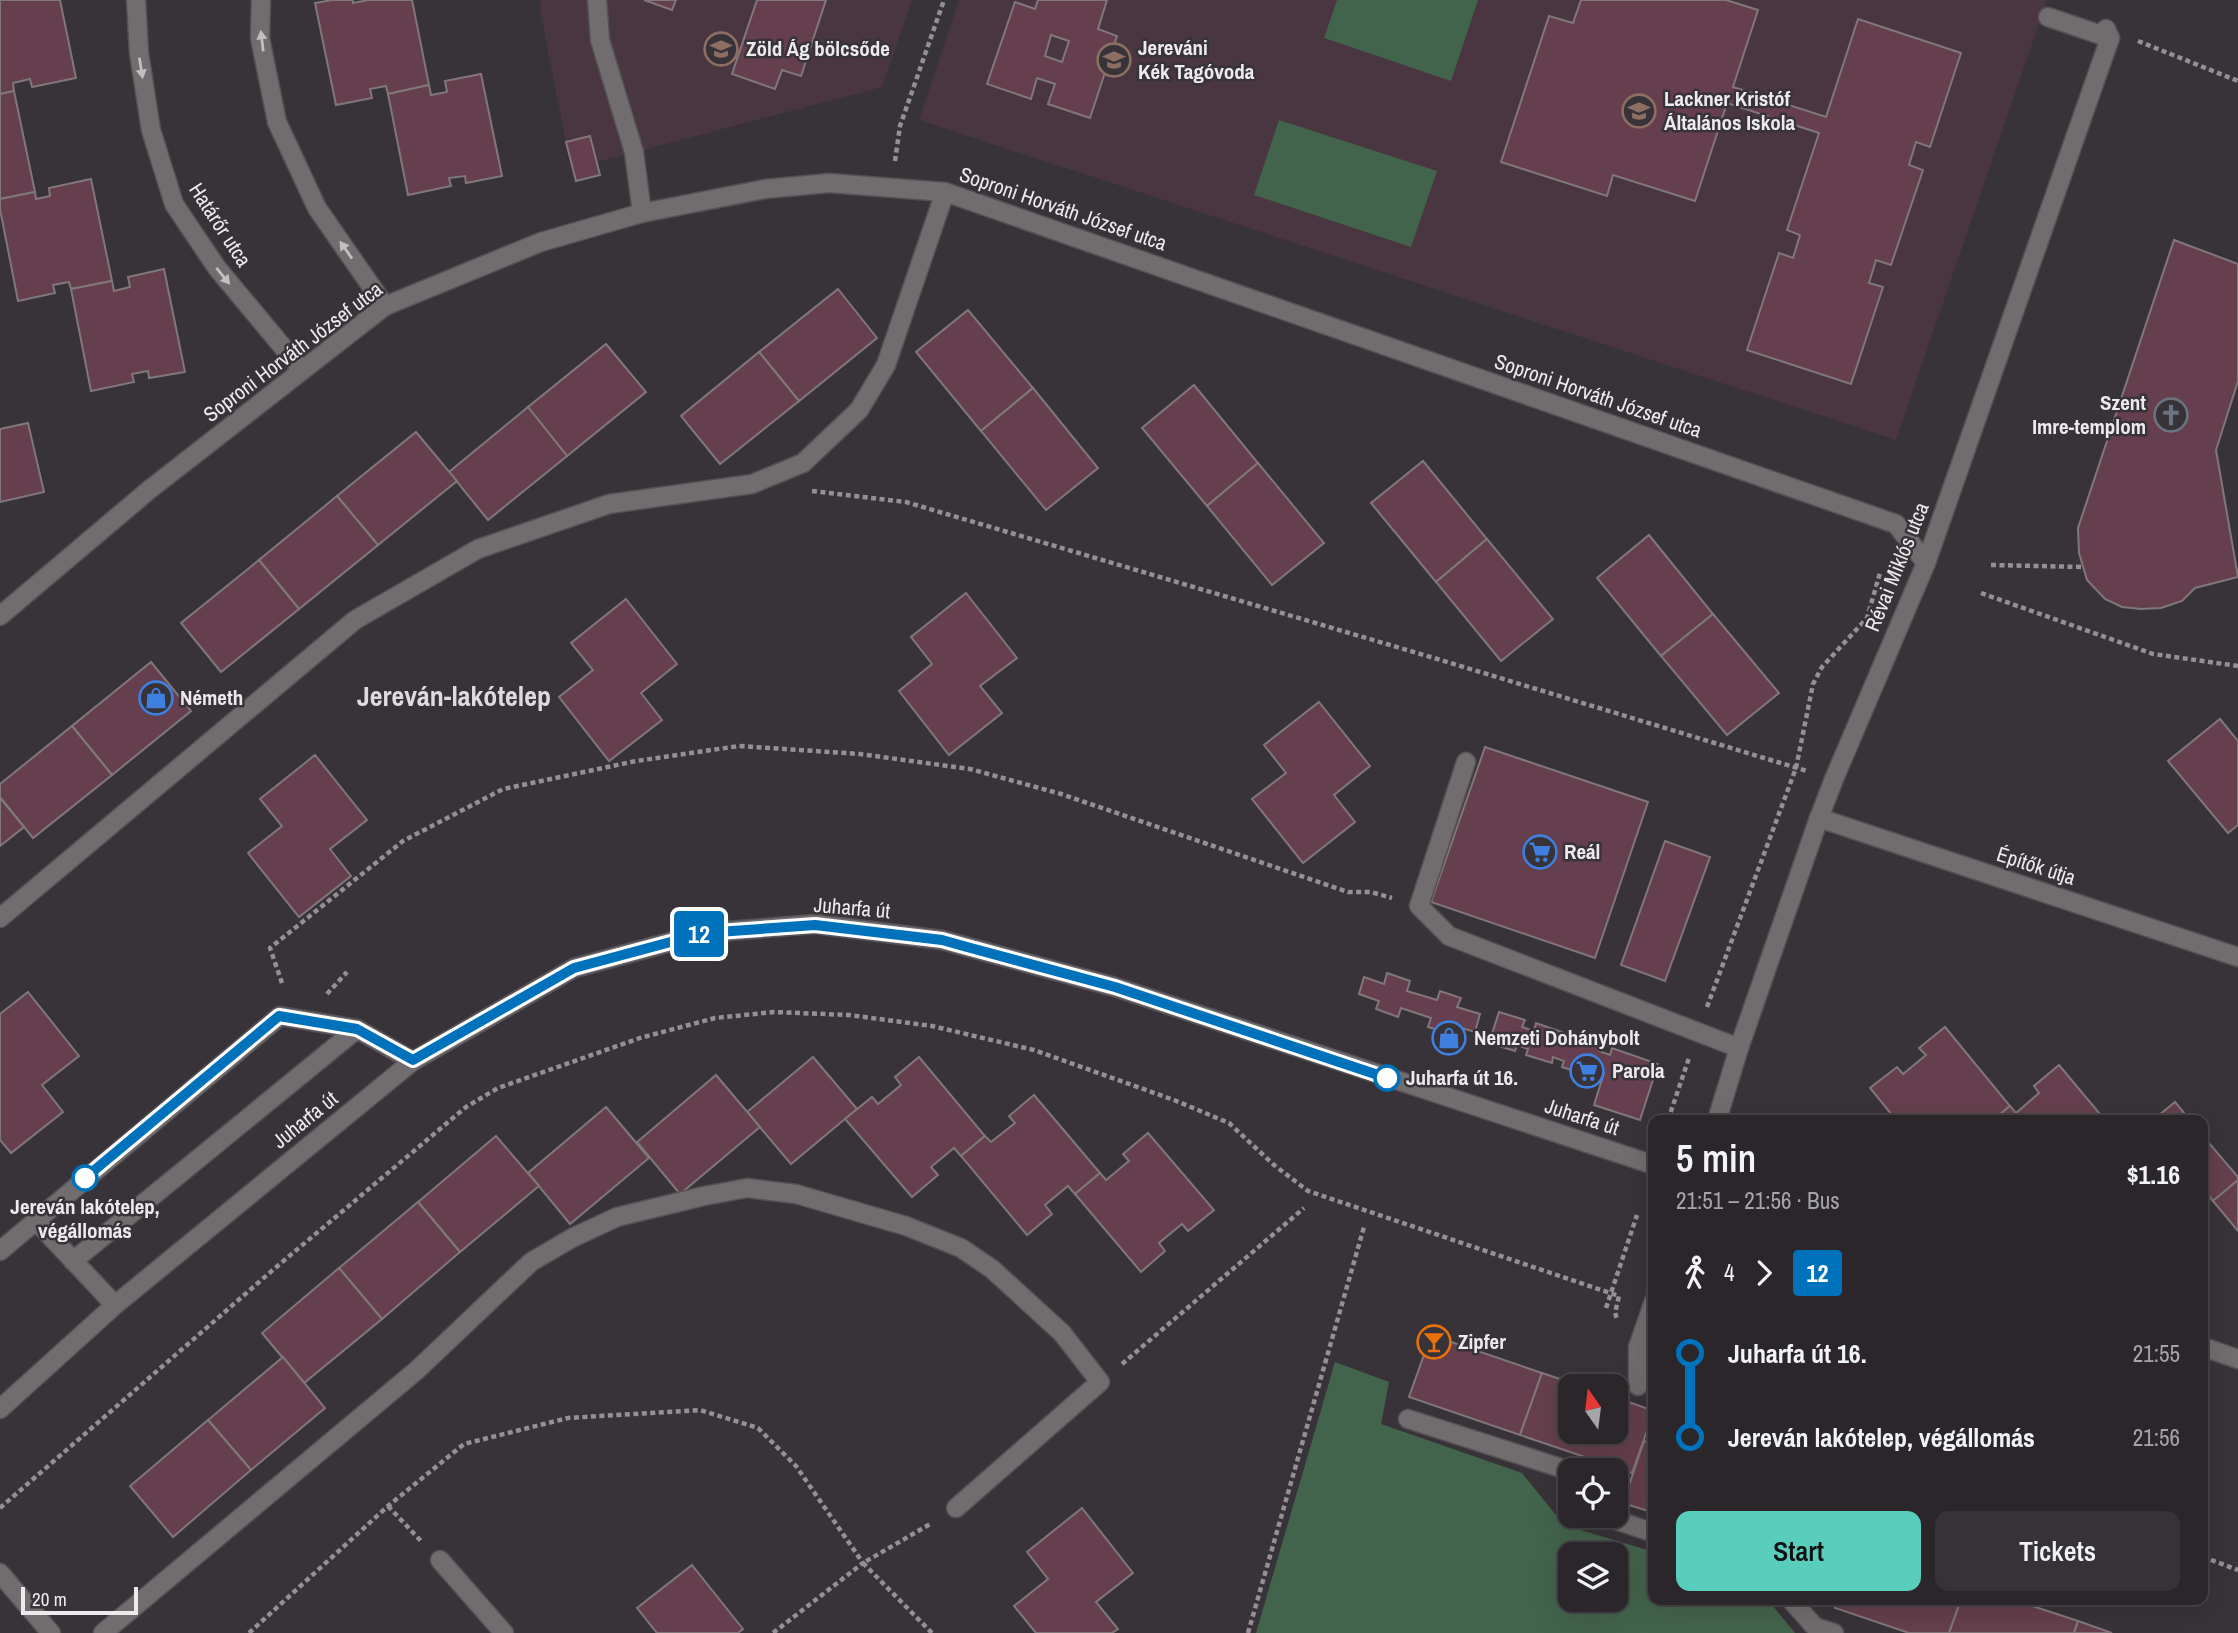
<!DOCTYPE html>
<meta charset="utf-8">
<style>
body{margin:0;font-family:"Archivo Narrow",sans-serif;background:#363236;color:#f1f3f6;height:100vh;display:flex;flex-direction:column;font-size:26px;white-space:nowrap}
*{box-sizing:border-box;margin:0}
p{font-size:23px;color:#a5a5a8}
.icon{flex:none;width:38px;height:38px;fill:none;stroke:currentColor;stroke-width:2;stroke-linecap:round;stroke-linejoin:round}
.map{position:relative;flex:1;overflow:hidden}
.side{position:absolute;left:1648px;top:1115px;width:560px;height:490px;display:flex;flex-direction:column;background:#2a262a;border-radius:14px;box-shadow:0 7px 28px #0002,0 0 0 2px #464347}
.side>*{flex:none}
.badge{padding:0 14px;border-radius:5px;font-size:24px;line-height:46px}
.needle{width:46px;rotate:346deg}
.buttons{position:absolute;left:1558px;top:1374px;display:grid;gap:14px}
.buttons a{display:grid;place-items:center;width:70px;height:70px;border-radius:14px;background:#2a262a;box-shadow:0 7px 28px #0002,0 0 0 2px #464347;font-size:35px}
.scale{position:absolute;left:21px;bottom:18px;width:117px;box-sizing:border-box;padding-left:7px;border:4px solid #edeaed;border-top:0;font-size:19px;line-height:24px;white-space:nowrap;color:#edeaed;-webkit-text-stroke:5px #383338;paint-order:stroke}
.map>.badge{position:absolute;translate:-50% -50%;box-shadow:0 0 0 4px #fff}
.legs{display:flex;align-items:center;gap:10px;height:77px;padding:0 28px;font-size:23px}
.legs p{margin-inline-start:auto}
.overview{display:flex;align-items:center;justify-content:space-between;height:119px;padding:0 28px}
h1{font-size:38px;font-weight:600;line-height:52px}
.primary-button{display:flex;gap:14px;margin-top:auto;padding:14px 28px}
.primary-button a{flex:1;height:80px;border-radius:14px;background:#5acebd;color:#111;font-size:28px;font-weight:600;line-height:80px;text-align:center}
.primary-button a+a{background:#363236;color:#f1f3f6}
ul{padding:0 28px;list-style:none}
li{display:flex;align-items:center;gap:24px;height:84px;font-size:26px}
li i{display:grid;place-items:center;width:10px;height:100%;margin:0 9px;background:currentColor}
li i::after{content:'';width:18px;height:18px;margin:-9px;border:5px solid;border-radius:50%;background:#2a262a}
li p{margin-inline-start:auto}
li:first-child i{background:linear-gradient(#0000 50%,currentColor 0)}
li:last-child i{background:linear-gradient(currentColor 50%,#0000 0)}
.map>svg:first-child{display:block}
</style>
<div class="map">
<svg width="2238" height="1633" viewBox="0 0 2238 1633">
<rect width="100%" height="100%" fill="#383338"/>
<g fill="#493640">
<path d="M541,0H912L882,87L597,162L590,136L566,142L540,10Z"/>
<path d="M959,0H2047L1896,440L919,120Z"/>
</g>
<g fill="#43644c" fill-rule="evenodd">
<path d="M1337,0H1478L1451,81L1324,38Z"/>
<path d="M1279,120L1437,171L1411,247L1254,195Z"/>
<path d="M1335,1362L1389,1382L1381,1424L1522,1473L1564,1525L1654,1552V1600H1768L1795,1633H1256ZM1570,1554H1615V1600H1570Z"/>
</g>
<g fill="#653f4d" stroke="#80777a" stroke-width="2" fill-rule="evenodd">
<path d="M0,0H60L76,78L32,87L30,79L13,83L14,91L0,94Z"/>
<path d="M332,0H353V3L368,0H412L429,85L388,94L386,86L370,89L372,98L336,105L315,3Z"/>
<path d="M644,0H676L672,10Z"/>
<path d="M757,0H826L801,76L782,70L775,89L732,74Z"/>
<path d="M1038,0H1107L1098,29L1117,36L1090,118L1048,104L1055,84L1037,78L1031,99L987,84L1015,2L1035,9ZM1051,35L1069,41L1062,62L1045,56Z"/>
<path d="M1581,0H1726L1758,10L1733,87L1826,117L1858,19L1961,53L1930,147L1916,142L1909,165L1923,170L1891,265L1876,260L1869,283L1883,287L1851,384L1747,350L1779,253L1793,258L1800,235L1787,230L1819,133L1727,103L1695,201L1613,175L1607,196L1501,162L1549,16L1573,23Z"/>
<path d="M481,74L502,176L466,183L465,176L449,178L451,186L408,195L388,94L429,85L431,95L447,92L445,81Z"/>
<path d="M14,91L35,192L0,199V94Z"/>
<path d="M590,136L600,175L576,181L566,142Z"/>
<path d="M91,179L112,281L71,289L69,282L53,285L55,293L18,301L0,209V199L35,192L36,199L50,196L49,188Z"/>
<path d="M2174,240L2238,264V381L2216,450L2238,577L2195,588L2182,601L2161,608L2141,609L2122,607L2105,599L2087,580L2079,553L2078,528Z"/>
<path d="M164,269L185,372L149,378L148,371L132,374L134,382L91,391L71,289L112,281L114,291L130,287L128,277Z"/>
<path d="M838,289L877,338L799,401L759,352Z"/>
<path d="M968,310L1033,388L981,431L916,352Z"/>
<path d="M606,344L646,392L567,456L528,407Z"/>
<path d="M759,352L799,401L720,464L681,416Z"/>
<path d="M1194,385L1258,463L1207,506L1142,428Z"/>
<path d="M1033,388L1098,468L1046,510L981,431Z"/>
<path d="M528,407L567,456L488,520L449,472Z"/>
<path d="M28,423L44,492L0,502V429Z"/>
<path d="M416,432L457,481L378,545L337,496Z"/>
<path d="M1423,461L1487,539L1436,582L1371,503Z"/>
<path d="M1258,463L1324,543L1272,585L1207,506Z"/>
<path d="M337,496L378,545L299,609L259,560Z"/>
<path d="M1649,535L1713,614L1661,656L1597,578Z"/>
<path d="M1487,539L1553,619L1501,661L1436,582Z"/>
<path d="M259,560L299,609L221,672L181,623Z"/>
<path d="M966,593L1017,658L980,686L1002,713L949,755L899,691L932,664L911,637Z"/>
<path d="M626,599L677,664L641,693L662,720L609,761L559,697L593,670L571,643Z"/>
<path d="M1713,614L1779,693L1727,735L1661,656Z"/>
<path d="M151,662L191,711L112,775L72,726Z"/>
<path d="M1319,702L1370,766L1334,795L1355,822L1303,863L1252,799L1286,773L1264,745Z"/>
<path d="M2220,719L2238,741V825L2228,833L2168,761Z"/>
<path d="M72,726L112,775L33,838L0,797V784Z"/>
<path d="M1485,747L1648,802L1595,958L1431,902Z"/>
<path d="M315,755L367,820L330,849L351,876L299,917L248,853L282,826L260,799Z"/>
<path d="M0,798L24,827L0,846Z"/>
<path d="M1665,841L1710,857L1665,981L1621,965Z"/>
<path d="M1387,973L1410,981L1407,991L1437,1000L1440,991L1461,998L1457,1007L1480,1014L1475,1032L1452,1025L1449,1033L1428,1027L1431,1018L1401,1008L1398,1017L1376,1009L1379,1001L1359,994L1364,977L1384,984Z"/>
<path d="M28,992L79,1056L42,1085L63,1112L11,1153L0,1140V1014Z"/>
<path d="M1499,1012L1525,1020L1522,1027L1534,1031L1536,1023L1562,1032L1559,1038L1571,1042L1573,1036L1601,1045L1599,1051L1610,1055L1612,1048L1658,1064L1640,1120L1594,1105L1604,1073L1593,1070L1591,1076L1562,1067L1564,1061L1553,1057L1552,1063L1526,1055L1528,1049L1517,1045L1515,1051L1489,1043Z"/>
<path d="M1945,1027L2010,1106L1993,1120H1981L1979,1118L1977,1120H1896L1870,1088L1897,1067L1903,1074L1926,1055L1919,1048Z"/>
<path d="M813,1057L857,1109L791,1164L747,1112Z"/>
<path d="M919,1057L985,1136L961,1156L954,1148L931,1167L938,1175L912,1197L845,1119L872,1097L878,1104L901,1085L895,1077Z"/>
<path d="M2059,1065L2105,1120H1993L2010,1106L2016,1113L2039,1093L2034,1086Z"/>
<path d="M716,1075L760,1127L680,1194L637,1142Z"/>
<path d="M1034,1095L1100,1173L1075,1194L1068,1186L1045,1205L1052,1214L1027,1235L961,1156L985,1136L991,1142L1015,1123L1009,1116Z"/>
<path d="M2175,1102L2190,1120H2153Z"/>
<path d="M606,1107L649,1158L570,1224L528,1173Z"/>
<path d="M1148,1133L1214,1210L1188,1231L1182,1224L1159,1243L1165,1251L1141,1272L1075,1194L1100,1173L1106,1180L1129,1161L1123,1154Z"/>
<path d="M496,1136L539,1186L460,1252L418,1202Z"/>
<path d="M2203,1136L2238,1177V1180L2213,1201L2207,1193L2203,1196Z"/>
<path d="M2238,1180V1231L2213,1201Z"/>
<path d="M418,1202L460,1252L382,1319L339,1268Z"/>
<path d="M339,1268L382,1319L304,1383L262,1333Z"/>
<path d="M1431,1335L1542,1373L1520,1435L1409,1397Z"/>
<path d="M283,1357L325,1408L251,1470L208,1420Z"/>
<path d="M1542,1373L1581,1386H1570V1432H1615V1397L1654,1411L1632,1473L1520,1435Z"/>
<path d="M208,1420L251,1470L173,1537L130,1486Z"/>
<path d="M1644,1441L1654,1444V1513L1623,1503Z"/>
<path d="M1082,1508L1133,1573L1096,1602L1118,1629L1112,1633H1036L1014,1606L1048,1579L1027,1552Z"/>
<path d="M692,1565L743,1629L738,1633H657L637,1608Z"/>
<path d="M1838,1600H1961L1949,1633H1909L1835,1608Z"/>
<path d="M1961,1600H2014L2078,1621L2074,1633H1949Z"/>
<path d="M2078,1621L2112,1633H2074Z"/>
</g>
<g fill="none" stroke-linecap="round" stroke-linejoin="round">
<defs>
<g id="service">
<path d="M597,0L600,40L634,152L642,213"/>
<path d="M2048,17L2110,38"/>
<path d="M1466,762L1419,906L1449,936L1739,1048"/>
<path d="M0,918L355,620L478,549L609,504L752,484L803,463L859,410L886,365L945,192"/>
<path d="M35,1220L115,1305"/>
<path d="M0,1251L280,1016L357,1029L413,1061"/>
<path d="M73,1261L357,1029"/>
<path d="M1638,1386V1347L1654,1301"/>
<path d="M1408,1419L1561,1468L1570,1478"/>
<path d="M1604,1516L1654,1533"/>
<path d="M1791,1600L1815,1627L1834,1633"/>
<path d="M103,1633L417,1370L531,1262L572,1238L617,1217L704,1196L747,1188L796,1194L906,1226L961,1248L992,1269L1062,1333L1100,1382L956,1508"/>
</g>
<g id="minor">
<path d="M136,0L139,53L151,130L174,204L217,268L302,370"/>
<path d="M261,0L260,38L277,122L317,208L385,306"/>
<path d="M0,616L149,490L385,306L541,242L642,213L765,189L829,183L945,192L1896,524L1926,563"/>
<path d="M1819,818L2238,957"/>
<path d="M1717,1120L1739,1048L1819,818L1834,779L1926,563L2110,38L2106,29"/>
<path d="M2203,1347L2238,1359"/>
<path d="M0,1409L115,1305L413,1061L574,968L704,933L815,924L942,940L1115,987L1654,1165"/>
<path d="M440,1560L504,1633"/>
<path d="M0,1573L51,1633"/>
</g>
</defs>
<use href="#service" stroke="#555055" stroke-width="21"/>
<use href="#minor" stroke="#555055" stroke-width="21"/>
<g stroke="#949094" stroke-width="4.5" stroke-dasharray="5 3.5" stroke-linecap="butt">
<path d="M2138,41L2238,81"/>
<path d="M895,161L900,126L944,0"/>
<path d="M812,491L906,502L1434,658L1807,771"/>
<path d="M1991,565L2083,567"/>
<path d="M1981,593L2153,654L2238,666"/>
<path d="M282,983L270,948L403,841L503,789L636,761L739,746L860,754L970,769L1061,794L1348,892H1371L1392,898"/>
<path d="M327,994L347,972"/>
<path d="M1707,1007L1796,768L1813,684L1822,667L1867,618L1880,573"/>
<path d="M1668,1120L1689,1058"/>
<path d="M1606,1308L1637,1215"/>
<path d="M1122,1364L1304,1208"/>
<path d="M388,1506L421,1541"/>
<path d="M0,1508L274,1269L466,1107L498,1088L640,1038L715,1018L774,1012L849,1015L932,1026L1034,1050L1174,1100L1229,1123L1274,1165L1308,1191L1619,1296L1615,1313L1617,1319"/>
<path d="M2203,1557L2238,1570"/>
<path d="M249,1633L388,1506L464,1444L568,1418L700,1410L758,1428L796,1466L863,1563L773,1633"/>
<path d="M932,1633L863,1563L932,1523"/>
<path d="M1248,1633L1364,1227"/>
</g>
<use href="#service" stroke="#716d6e" stroke-width="18"/>
<use href="#minor" stroke="#716d6e" stroke-width="18"/>
</g>
<defs><path id="oneway-solid" d="M-6-.8H1V-3.2L6.5 0L1 3.2V.8H-6Z" transform="scale(1.75)"/></defs>
<g fill="#c2bec1">
<use href="#oneway-solid" transform="translate(262 41) rotate(-97)"/>
<use href="#oneway-solid" transform="translate(141 68) rotate(81)"/>
<use href="#oneway-solid" transform="translate(346 250) rotate(-125)"/>
<use href="#oneway-solid" transform="translate(223 276) rotate(51)"/>
</g>
<g fill="none" stroke-linecap="round" stroke-linejoin="round">
<defs>
<path id="line-1" d="M85,1178L279,1016L357,1029L413,1060L574,968L704,933L815,925L942,940L967,947L1115,987L1387,1078"/>
</defs>
<use href="#line-1" stroke="#fff" stroke-width="16"/>
<use href="#line-1" stroke="#0072bc" stroke-width="10"/>
</g>
<defs>
<symbol id="school-ring" viewBox="-11 -11 22 22"><circle r="9.5" fill="#383338" stroke="#8d6e63" stroke-width="1.5"/><path d="M0-5L7-2L0 1L-7-2ZM-4 1L0 2.5L4 1V4Q0 6-4 4Z" fill="#8d6e63"/></symbol>
<symbol id="church-ring" viewBox="-11 -11 22 22"><circle r="9.5" fill="#383338" stroke="#6b7280" stroke-width="1.5"/><path d="M-1.2-6h2.4v3.5h3.3v2.4h-3.3V6h-2.4V-.1h-3.3v-2.4h3.3Z" fill="#6b7280"/></symbol>
<symbol id="shop-ring" viewBox="-11 -11 22 22"><circle r="9.5" fill="#383338" stroke="#3f7fe0" stroke-width="1.5"/><path d="M-5-2.5h2.3a2.7 3.5 0 0 1 5.4 0H5L5.5 6h-11ZM-1.5-2.5h3a1.5 2.3 0 0 0-3 0Z" fill="#3f7fe0"/></symbol>
<symbol id="supermarket-ring" viewBox="-11 -11 22 22"><circle r="9.5" fill="#383338" stroke="#3f7fe0" stroke-width="1.5"/><path d="M-6-5.5h2.5l.6 2H6L4.5 2H-2.5L-4.4-4H-6ZM-1.5 3.2a1.3 1.3 0 1 0 .1 0ZM3 3.2a1.3 1.3 0 1 0 .1 0Z" fill="#3f7fe0"/></symbol>
<symbol id="bar-ring" viewBox="-11 -11 22 22"><circle r="9.5" fill="#383338" stroke="#e8710a" stroke-width="1.5"/><path d="M-6-5H6L.8 .8V4.5H3.5V6h-7V4.5H-.8V.8Z" fill="#e8710a"/></symbol>
</defs>
<g fill-rule="evenodd">
<use href="#school-ring" x="702" y="30" width="38" height="38"/>
<use href="#school-ring" x="1095" y="41" width="38" height="38"/>
<use href="#school-ring" x="1620" y="92" width="38" height="38"/>
<use href="#church-ring" x="2152" y="396" width="38" height="38"/>
<use href="#shop-ring" x="137" y="679" width="38" height="38"/>
<use href="#supermarket-ring" x="1521" y="833" width="38" height="38"/>
<use href="#shop-ring" x="1430" y="1019" width="38" height="38"/>
<use href="#supermarket-ring" x="1568" y="1052" width="38" height="38"/>
<use href="#bar-ring" x="1415" y="1323" width="38" height="38"/>
</g>
<g fill="#fff" stroke="#0072bc" stroke-width="3.5">
<circle cx="1387" cy="1078" r="12"/>
<circle cx="85" cy="1178" r="12"/>
</g>
<g text-anchor="middle" stroke-width="5" stroke-linejoin="round" paint-order="stroke">
<g font-size="21" font-weight="bold" fill="#edeaed" stroke="#383338" text-anchor="start">
<text x="1138" y="55">Jereváni<tspan x="1138" dy="24">Kék Tagóvoda</tspan></text>
<text x="746" y="56">Zöld Ág bölcsőde</text>
<text x="1664" y="106">Lackner Kristóf<tspan x="1664" dy="24">Általános Iskola</tspan></text>
<text x="2146" y="410" text-anchor="end">Szent<tspan x="2146" dy="24">Imre-templom</tspan></text>
<text x="180" y="705">Németh</text>
<text x="1564" y="859">Reál</text>
<text x="1474" y="1045">Nemzeti Dohánybolt</text>
<text x="1612" y="1078">Parola</text>
<text x="1458" y="1349">Zipfer</text>
</g>
<g font-size="21" fill="#edeaed" stroke="#383338">
<text transform="translate(1063 209) rotate(19)" y="7">Soproni Horváth József utca</text>
<text transform="translate(220 225) rotate(57)" y="7">Határőr utca</text>
<text transform="translate(293 352) rotate(-37)" y="7">Soproni Horváth József utca</text>
<text transform="translate(1598 396) rotate(19)" y="7">Soproni Horváth József utca</text>
<text transform="translate(1897 567) rotate(-68)" y="7">Révai Miklós utca</text>
<text transform="translate(2036 866) rotate(18)" y="7">Építők útja</text>
<text transform="translate(852 908) rotate(5)" y="7">Juharfa út</text>
<text transform="translate(1582 1117) rotate(18)" y="7">Juharfa út</text>
<text transform="translate(305 1120) rotate(-39)" y="7">Juharfa út</text>
</g>
<g font-size="21" font-weight="bold" fill="#edeaed" stroke="#383338" text-anchor="start">
<text x="1406" y="1085">Juharfa út 16.</text>
<text x="85" y="1214" text-anchor="middle">Jereván lakótelep,<tspan x="85" dy="24">végállomás</tspan></text>
</g>
<g font-size="28" font-weight="bold" fill="#dfd9e0" stroke="#383338">
<text x="454" y="706">Jereván-lakótelep</text>
</g>
</g>
</svg>
<div class="buttons">
<a><svg class="needle" viewBox="-14 -14 28 28"><path d="M0-13l5 13h-10z" fill="#e53935"/><path d="M0 13l5-13h-10z" fill="#a5a5a8"/></svg></a>
<a><svg class="icon" aria-label="locate" viewBox="0 0 24 24"><circle cx="12" cy="12" r="6"/><path d="M12 2v4M12 18v4M2 12h4M18 12h4"/></svg></a>
<a><svg class="icon" aria-label="layers" viewBox="0 0 24 24"><path d="M12 4l9 5-9 5-9-5zM3 14l9 5 9-5"/></svg></a>
</div>
<div class="scale">20 m</div>
<b class="badge" style="left:699px;top:934px;background:#0072bc;color:#fff">12</b>
<section class="side">
<div class="overview"><div><h1>5 min</h1><p>21:51 – 21:56 · Bus</p></div><b>$1.16</b></div>
<div class="legs"><svg class="icon" aria-label="walk" viewBox="0 0 24 24"><circle cx="13" cy="4" r="2"/><path d="M13 8l-2 6 4 7M11 14l-3 7M7 12l3-4h3l4 4"/></svg>4<svg class="icon" aria-label="forward" viewBox="0 0 24 24"><path d="M9 5l7 7-7 7"/></svg><b class="badge" style="background:#0072bc;color:#fff">12</b></div>
<ul>
<li><i style="color:#0072bc"></i><b>Juharfa út 16.</b><p>21:55</p></li>
<li><i style="color:#0072bc"></i><b>Jereván lakótelep, végállomás</b><p>21:56</p></li>
</ul>
<div class="primary-button"><a>Start</a><a>Tickets</a></div>
</section>
</div>
